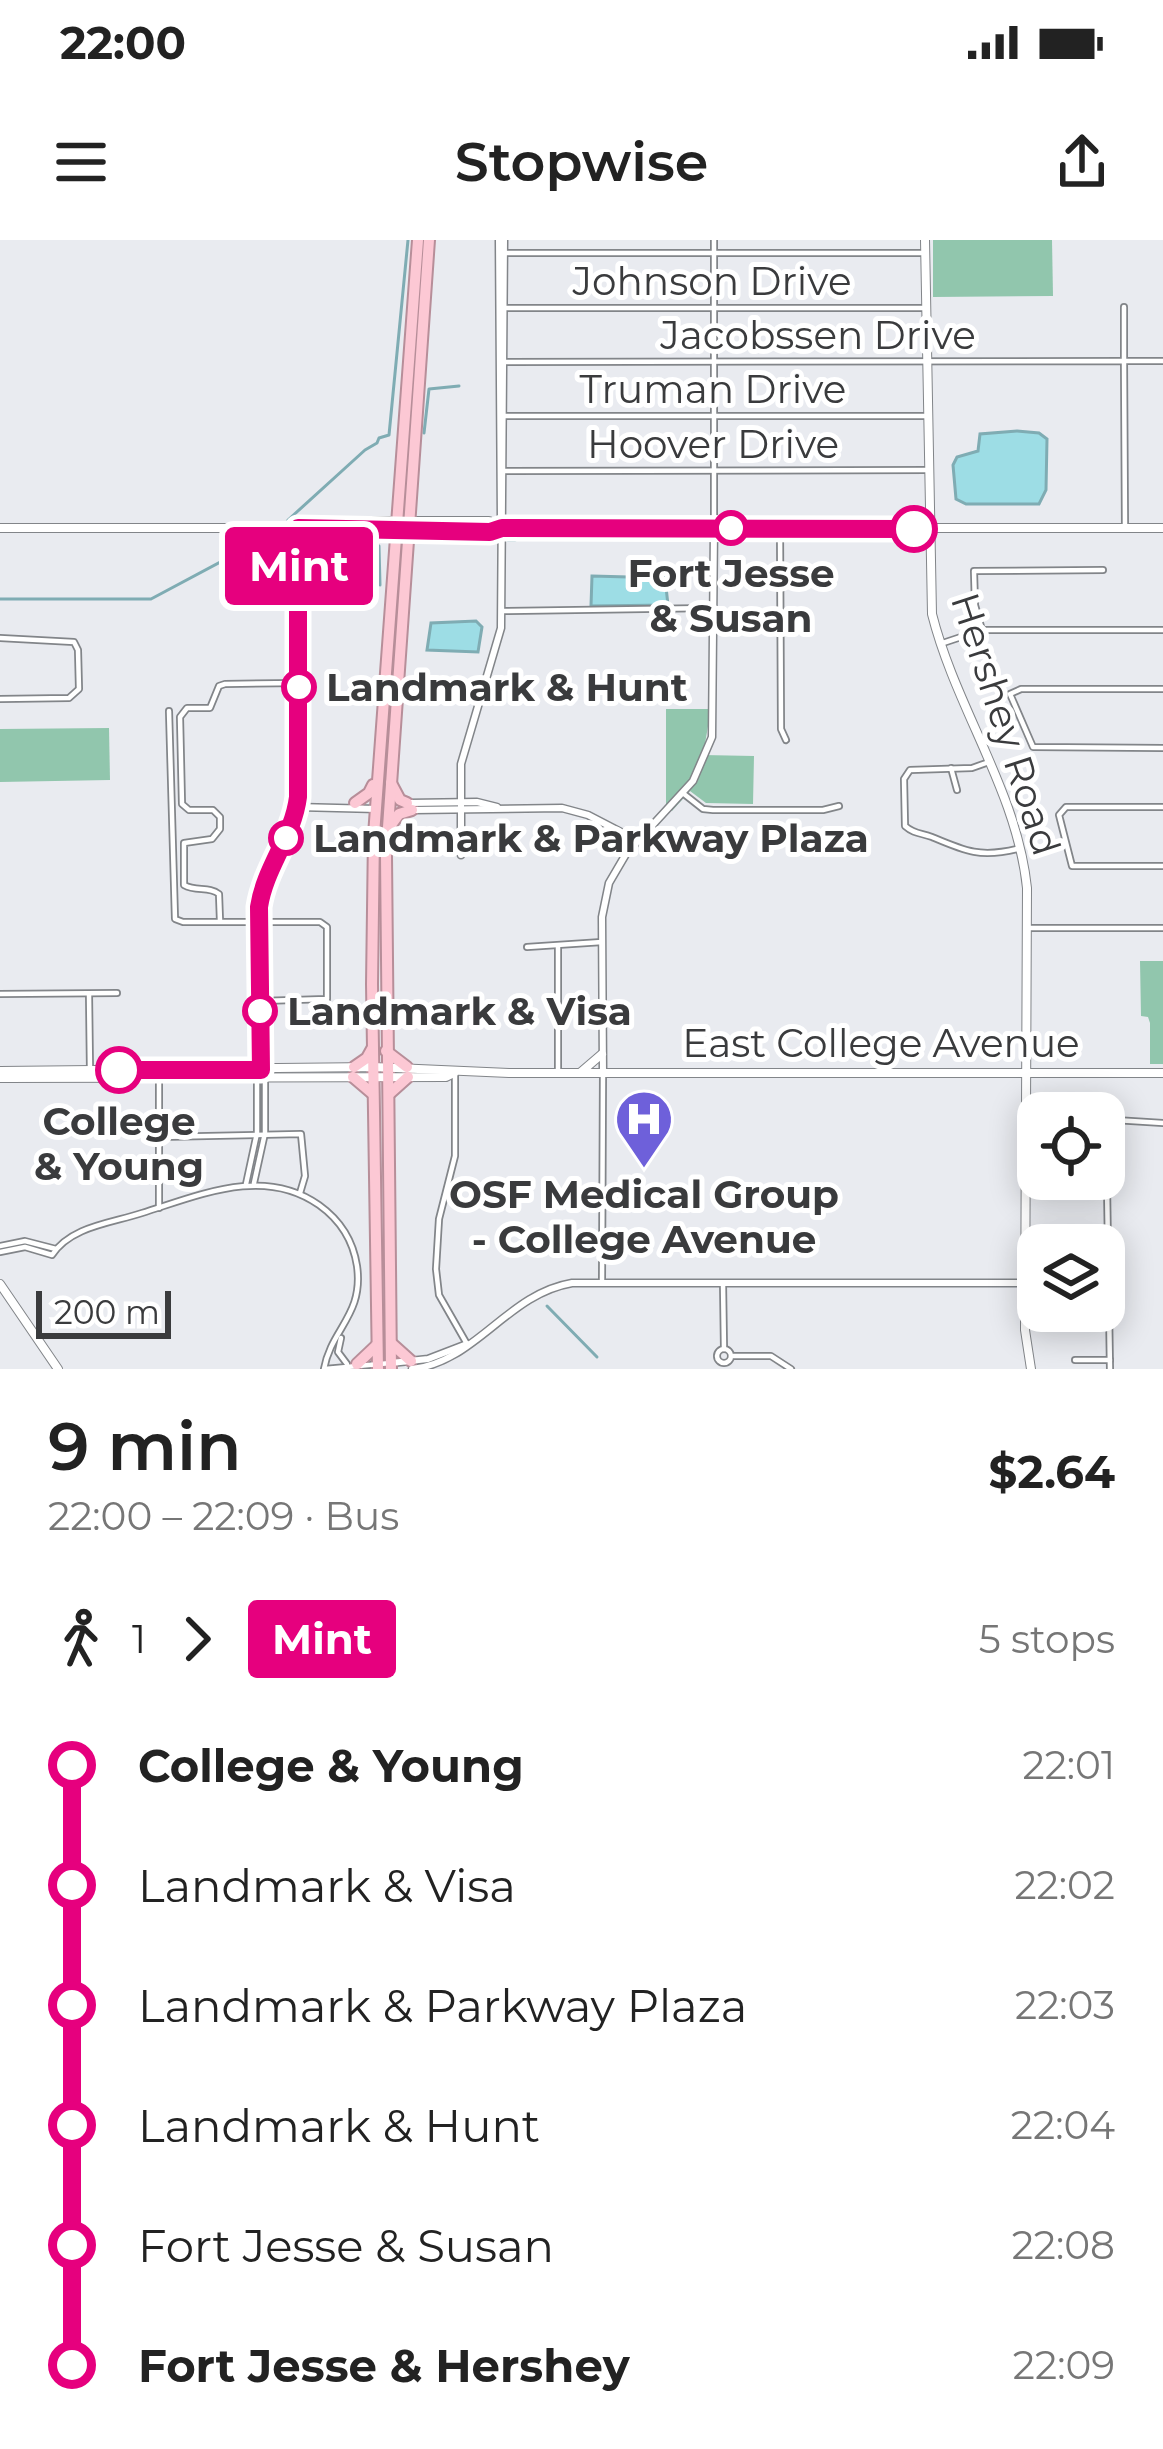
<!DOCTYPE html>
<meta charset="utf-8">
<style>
body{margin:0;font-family:Montserrat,sans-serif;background:#f6f6f6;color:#222;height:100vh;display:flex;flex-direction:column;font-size:45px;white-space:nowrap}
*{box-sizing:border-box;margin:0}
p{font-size:39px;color:#767676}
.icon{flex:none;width:66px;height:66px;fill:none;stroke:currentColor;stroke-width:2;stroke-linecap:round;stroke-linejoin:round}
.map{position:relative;height:1129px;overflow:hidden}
.panel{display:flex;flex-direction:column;background:#fff;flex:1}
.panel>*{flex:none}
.badge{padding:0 24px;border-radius:9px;font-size:42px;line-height:78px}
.tools{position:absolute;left:1017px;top:852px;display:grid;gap:24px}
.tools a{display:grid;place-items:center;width:108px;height:108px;border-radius:24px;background:#fff;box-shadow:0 6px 30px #0003;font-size:60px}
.scale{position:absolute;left:36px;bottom:30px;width:135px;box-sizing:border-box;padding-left:12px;border:6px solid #3a3b3d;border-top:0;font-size:33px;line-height:42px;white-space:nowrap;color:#3a3b3d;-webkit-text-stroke:9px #fff;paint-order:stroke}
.map>.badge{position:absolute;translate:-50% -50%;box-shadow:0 0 0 6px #fff}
.legs{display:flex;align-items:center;gap:18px;height:132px;padding:0 48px;font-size:39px}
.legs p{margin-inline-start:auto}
.head{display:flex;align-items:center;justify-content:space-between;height:204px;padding:0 48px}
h1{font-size:66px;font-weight:600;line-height:90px}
ul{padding:0 48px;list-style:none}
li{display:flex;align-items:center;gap:42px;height:120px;font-size:45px}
li i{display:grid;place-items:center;width:18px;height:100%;margin:0 15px;background:currentColor}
li i::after{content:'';width:30px;height:30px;margin:-15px;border:9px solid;border-radius:50%;background:#fff}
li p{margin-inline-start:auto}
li:first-child i{background:linear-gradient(#0000 50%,currentColor 0)}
li:last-child i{background:linear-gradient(currentColor 50%,#0000 0)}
.status{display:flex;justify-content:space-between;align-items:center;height:84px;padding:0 60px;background:#fff;direction:ltr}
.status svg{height:33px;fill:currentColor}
header{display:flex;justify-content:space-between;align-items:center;height:156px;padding:0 48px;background:#fff;font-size:54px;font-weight:600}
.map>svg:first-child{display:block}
</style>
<div class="status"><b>22:00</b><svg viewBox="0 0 49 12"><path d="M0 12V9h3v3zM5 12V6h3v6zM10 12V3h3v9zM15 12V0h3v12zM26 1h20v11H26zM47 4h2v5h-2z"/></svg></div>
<header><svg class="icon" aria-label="menu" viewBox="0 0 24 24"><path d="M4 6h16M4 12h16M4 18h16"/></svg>Stopwise<svg class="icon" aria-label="share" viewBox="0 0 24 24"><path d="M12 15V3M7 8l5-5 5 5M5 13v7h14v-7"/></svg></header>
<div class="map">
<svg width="1163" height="1129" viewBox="0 0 1163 1129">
<rect width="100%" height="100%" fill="#e9ebf0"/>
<g fill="#91c6ad">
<path d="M933,0H1052L1053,56L933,57Z"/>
<path d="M666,469H711L703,515L754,516L753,564L706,563L690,551L672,571L666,565Z"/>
<path d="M109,488L110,540L0,542V489Z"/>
<path d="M1140,721H1163V824H1150V783L1148,777L1141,776Z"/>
</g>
<g fill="#9ddde5" stroke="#7facb3" stroke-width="3">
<path d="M1017,191L1039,193L1047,199L1046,250L1039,264H966L956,259L953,225L957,217L978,211L980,194Z"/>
<path d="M592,336L665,338L668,365L591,366Z"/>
<path d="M476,381L482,387L478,412L427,410L431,383Z"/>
</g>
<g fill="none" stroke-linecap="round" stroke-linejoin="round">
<g stroke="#7facb3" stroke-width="3">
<path d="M424,193L429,149L459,146"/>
<path d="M288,280L365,210L377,203L379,198L389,195L408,0"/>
<path d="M425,300H466"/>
<path d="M476,300H494"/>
<path d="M508,300H515"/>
<path d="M305,301H349"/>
<path d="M357,301H371L379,306L380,345"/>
<path d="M264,302L291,301"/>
<path d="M0,359H151L269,296"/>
<path d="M547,1066L597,1117"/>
</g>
<defs>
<g id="minor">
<path d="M714,0V288"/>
<path d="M504,13H925"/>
<path d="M1124,67V121H1163"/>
<path d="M504,68H925"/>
<path d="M504,122L1124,121L1125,287"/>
<path d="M501,176H928"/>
<path d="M504,231L928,230"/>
<path d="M780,288L781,489L786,500"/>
<path d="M502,371L712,368"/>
<path d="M982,390L975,365L974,331L1103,330"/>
<path d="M0,398L74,402L78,410L79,449L69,458L0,459"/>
<path d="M943,403L982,390H1163"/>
<path d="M1163,449H1021L1010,454L1033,507L1163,508"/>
<path d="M169,471L175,679L183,682H320L327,687V759L260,761"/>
<path d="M989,522L972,528L910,530L904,539L905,586C914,594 921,593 932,597C965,611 980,618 1017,609"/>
<path d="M951,528L957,550"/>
<path d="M684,554L703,569L713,570H823L839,566"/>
<path d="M1163,567H1066L1059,575L1072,626H1163"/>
<path d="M220,681L219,654C209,646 196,652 184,645V603L212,599L220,589V577L213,570H189L182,564L180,477L187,468H210L219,446L225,444L299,443"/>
<path d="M1027,688H1163"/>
<path d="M527,707L602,702"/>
<path d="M558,707V833"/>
<path d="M0,754L117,753"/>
<path d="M89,754L90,830"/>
<path d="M455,832V916L439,979L436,1029L439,1055L467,1104"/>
<path d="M159,838V968"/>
<path d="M159,897L301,894L305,936L300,953"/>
<path d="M254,943L265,893V837"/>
<path d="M246,944L257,893V837L261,830"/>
<path d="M1025,994H1108"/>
<path d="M1025,1000L1108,1001"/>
<path d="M0,1006L25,1001L56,1009"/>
<path d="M0,1012L25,1007L52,1015C71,986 112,983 142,973C200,955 264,926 319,965C340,980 353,1000 357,1026C364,1075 331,1089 324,1129"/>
<path d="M602,1042L603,833"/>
<path d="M723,1043L724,1109"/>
<path d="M341,1098L338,1112L347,1124"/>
<circle cx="724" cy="1116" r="7"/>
<path d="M731,1116H771L791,1129"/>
<path d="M1075,1120H1110"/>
<path d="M325,1129L391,1123"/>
<path d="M1110,1129L1106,885L1115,880L1163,883"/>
</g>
<g id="tertiary">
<path d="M499,0L501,284"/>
<path d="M409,563L477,562L497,567"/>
<path d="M297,567L377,569"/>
<path d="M414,570L562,568L588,575L638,601"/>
<path d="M461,615V524L501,388L504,0"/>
<path d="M261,828L259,667C265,627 294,597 297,557L298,288"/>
<path d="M603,833L602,677L609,643L626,614L693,541L712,497L714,288"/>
<path d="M391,1123L428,1119L467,1104"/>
<path d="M412,1129C476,1122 507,1054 572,1043H1024"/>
</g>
<g id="secondary">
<path d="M925,0L932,374C956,469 1017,551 1027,648L1025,1090L1031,1129"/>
<path d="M300,287L355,281H489L502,288"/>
<path d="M0,288H298L490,292L502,288H1163"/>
<path d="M0,831L373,827L509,833H1163"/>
<path d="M581,832L602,814"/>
<path d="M0,838L446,837L454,833"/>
<path d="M0,1044L58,1129"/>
</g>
<g id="trunk">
<path d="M391,543L400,560L407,563"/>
<path d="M355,563L369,553L373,545"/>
<path d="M388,589L399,574L412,570"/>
<path d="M386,811L407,827"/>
<path d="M354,827L367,818L372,809"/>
<path d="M353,837L373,854"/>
<path d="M389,854L408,837"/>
<path d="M392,1104L411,1121"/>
<path d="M357,1124L376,1106"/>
<path d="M378,1129L372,744L374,595L418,0"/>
<path d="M391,1129L386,616L429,0"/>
</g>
</defs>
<use href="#minor" stroke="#828589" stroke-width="8"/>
<use href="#tertiary" stroke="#828589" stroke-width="9"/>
<use href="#secondary" stroke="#828589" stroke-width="10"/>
<use href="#trunk" stroke="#b78e99" stroke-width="14"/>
<use href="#minor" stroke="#fff" stroke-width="4.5"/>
<use href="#tertiary" stroke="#fff" stroke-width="6"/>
<use href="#secondary" stroke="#fff" stroke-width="8"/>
<use href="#trunk" stroke="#fcc8d4" stroke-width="10"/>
</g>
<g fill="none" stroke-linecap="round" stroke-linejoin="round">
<defs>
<path id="line-1" d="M119,830H261L259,667C265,627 293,597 298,557V288L490,292L502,288L914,289"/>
</defs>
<use href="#line-1" stroke="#fff" stroke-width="27"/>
<use href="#line-1" stroke="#e6007e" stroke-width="18"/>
</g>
<defs>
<symbol id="hospital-pin" viewBox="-11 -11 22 30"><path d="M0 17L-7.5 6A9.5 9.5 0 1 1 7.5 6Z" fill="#6e60da" stroke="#fff"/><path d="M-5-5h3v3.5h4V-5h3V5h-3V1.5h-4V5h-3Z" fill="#fff"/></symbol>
</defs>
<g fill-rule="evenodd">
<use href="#hospital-pin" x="611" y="846" width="66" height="90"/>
</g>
<g fill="#fff" stroke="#e6007e" stroke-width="6">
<circle cx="731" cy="288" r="15"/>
<circle cx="914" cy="289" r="21"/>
<circle cx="299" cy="447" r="15"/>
<circle cx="286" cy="598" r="15"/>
<circle cx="260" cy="771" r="15"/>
<circle cx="119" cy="830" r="21"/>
</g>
<g text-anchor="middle" stroke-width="10" stroke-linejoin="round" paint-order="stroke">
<g font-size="39" fill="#3a3b3d" stroke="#fff">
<text x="712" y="55">Johnson Drive</text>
<text x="818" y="109">Jacobssen Drive</text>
<text x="713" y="163">Truman Drive</text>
<text x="713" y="218">Hoover Drive</text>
<text transform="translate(1006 484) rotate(72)" y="14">Hershey Road</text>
<text x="881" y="817">East College Avenue</text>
</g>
<g font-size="39" font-weight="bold" fill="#3a3b3d" stroke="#fff" text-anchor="start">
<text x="731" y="347" text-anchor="middle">Fort Jesse<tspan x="731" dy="45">&amp; Susan</tspan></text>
<text x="326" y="461">Landmark &amp; Hunt</text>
<text x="313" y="612">Landmark &amp; Parkway Plaza</text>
<text x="287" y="785">Landmark &amp; Visa</text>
<text x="119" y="895" text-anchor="middle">College<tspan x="119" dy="45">&amp; Young</tspan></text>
</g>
<g font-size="39" font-weight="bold" fill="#3a3b3d" stroke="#fff">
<text x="644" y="968">OSF Medical Group<tspan x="644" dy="45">- College Avenue</tspan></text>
</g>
</g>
</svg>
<div class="tools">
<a><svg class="icon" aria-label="locate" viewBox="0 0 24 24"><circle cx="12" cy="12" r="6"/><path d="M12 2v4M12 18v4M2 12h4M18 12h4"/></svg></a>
<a><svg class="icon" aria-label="layers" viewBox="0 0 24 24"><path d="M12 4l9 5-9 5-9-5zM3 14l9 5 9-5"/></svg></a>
</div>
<div class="scale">200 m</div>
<b class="badge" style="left:299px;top:326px;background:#e6007e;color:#fff">Mint</b>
</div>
<section class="panel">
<div class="head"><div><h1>9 min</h1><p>22:00 – 22:09 · Bus</p></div><b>$2.64</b></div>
<div class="legs"><svg class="icon" aria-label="walk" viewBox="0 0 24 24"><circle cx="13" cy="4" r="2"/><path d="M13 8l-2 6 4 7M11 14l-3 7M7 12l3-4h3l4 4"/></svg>1<svg class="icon" aria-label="forward" viewBox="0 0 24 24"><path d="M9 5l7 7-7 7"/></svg><b class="badge" style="background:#e6007e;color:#fff">Mint</b><p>5 stops</p></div>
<ul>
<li><i style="color:#e6007e"></i><b>College &amp; Young</b><p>22:01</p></li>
<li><i style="color:#e6007e"></i><span>Landmark &amp; Visa</span><p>22:02</p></li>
<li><i style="color:#e6007e"></i><span>Landmark &amp; Parkway Plaza</span><p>22:03</p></li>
<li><i style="color:#e6007e"></i><span>Landmark &amp; Hunt</span><p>22:04</p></li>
<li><i style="color:#e6007e"></i><span>Fort Jesse &amp; Susan</span><p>22:08</p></li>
<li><i style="color:#e6007e"></i><b>Fort Jesse &amp; Hershey</b><p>22:09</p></li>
</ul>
</section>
